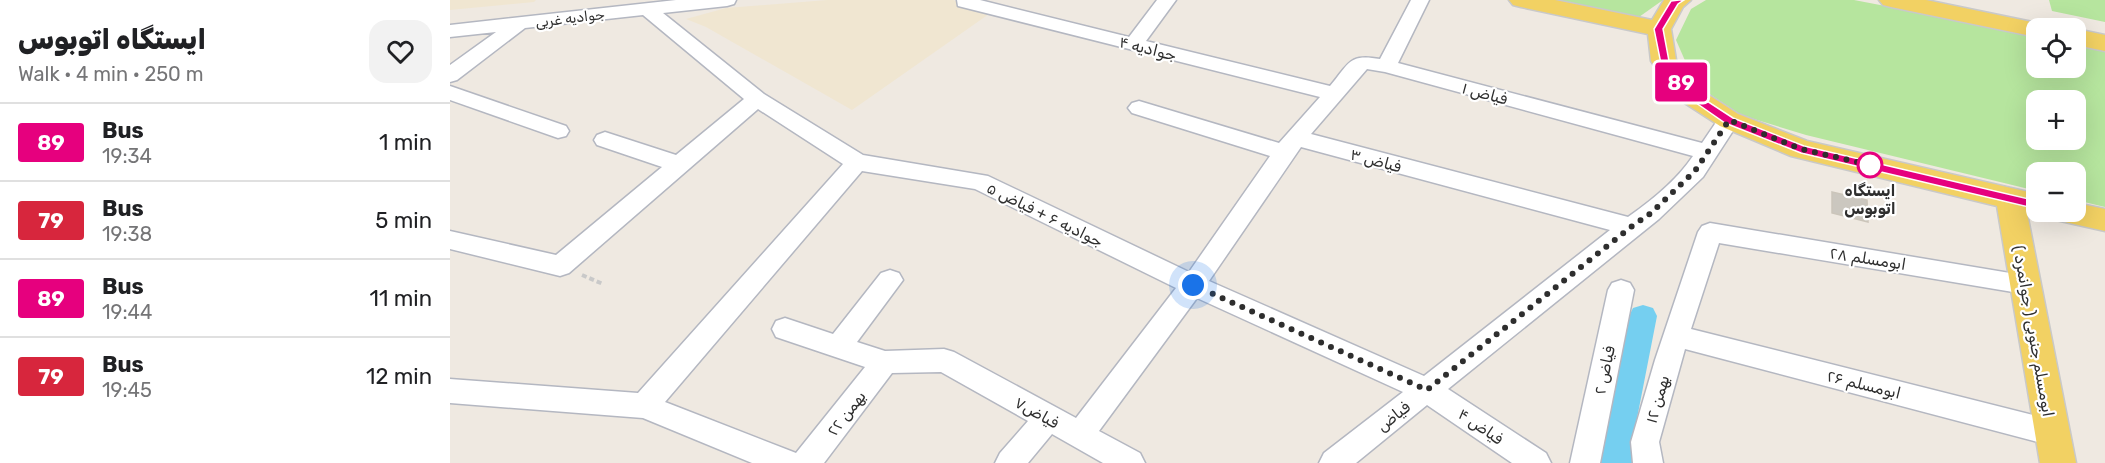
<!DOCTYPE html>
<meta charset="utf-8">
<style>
body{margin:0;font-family:Rubik,"Noto Naskh Arabic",sans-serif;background:#f2f2f2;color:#202124;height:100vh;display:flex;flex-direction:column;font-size:22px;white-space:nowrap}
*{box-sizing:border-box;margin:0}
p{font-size:20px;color:#757577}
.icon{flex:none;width:33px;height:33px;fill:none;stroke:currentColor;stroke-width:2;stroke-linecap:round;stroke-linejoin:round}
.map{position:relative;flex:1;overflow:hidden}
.sheet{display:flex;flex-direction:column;background:#fff;width:450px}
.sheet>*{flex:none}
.badge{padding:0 12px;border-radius:4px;font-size:21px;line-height:39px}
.fabs{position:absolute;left:1576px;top:18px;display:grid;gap:12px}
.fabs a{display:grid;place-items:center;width:60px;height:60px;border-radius:12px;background:#fff;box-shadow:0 6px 24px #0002;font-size:30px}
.you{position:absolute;width:30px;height:30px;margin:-15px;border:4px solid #fff;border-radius:50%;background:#1a73e8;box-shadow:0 0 0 9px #1a73e833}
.map>.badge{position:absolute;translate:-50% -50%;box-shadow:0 0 0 3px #fff}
.round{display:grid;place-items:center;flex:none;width:63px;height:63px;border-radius:18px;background:#f2f2f2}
.head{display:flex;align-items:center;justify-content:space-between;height:102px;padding:0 18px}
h1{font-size:28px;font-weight:800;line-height:45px}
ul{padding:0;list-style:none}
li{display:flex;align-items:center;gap:18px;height:78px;padding:0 18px;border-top:2px solid #e0e0e0}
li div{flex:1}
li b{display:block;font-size:22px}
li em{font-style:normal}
li .badge{min-width:66px;font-weight:700;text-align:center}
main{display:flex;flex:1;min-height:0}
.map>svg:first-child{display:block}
</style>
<main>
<section class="sheet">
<div class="head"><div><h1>ایستگاه اتوبوس</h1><p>Walk · 4 min · 250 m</p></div><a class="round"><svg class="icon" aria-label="heart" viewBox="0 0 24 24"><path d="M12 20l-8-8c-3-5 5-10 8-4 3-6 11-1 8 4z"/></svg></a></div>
<ul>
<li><span class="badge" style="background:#e6007e;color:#fff">89</span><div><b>Bus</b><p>19:34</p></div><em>1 min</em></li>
<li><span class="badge" style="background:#d7263d;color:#fff">79</span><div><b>Bus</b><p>19:38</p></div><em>5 min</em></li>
<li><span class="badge" style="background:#e6007e;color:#fff">89</span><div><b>Bus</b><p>19:44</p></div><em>11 min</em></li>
<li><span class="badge" style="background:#d7263d;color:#fff">79</span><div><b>Bus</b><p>19:45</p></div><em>12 min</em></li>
</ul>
</section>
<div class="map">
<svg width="1655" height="463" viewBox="0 0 1655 463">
<rect width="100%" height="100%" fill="#efe9e1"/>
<g fill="#f0e6d1">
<path d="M0,0H86L84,2L0,10Z"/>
<path d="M377,0H503L539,14L402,110L256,27L236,19L276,8Z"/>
</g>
<g fill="#b6e59e" fill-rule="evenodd">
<path d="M1106,0H1213L1189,17Z"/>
<path d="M1256,0H1404L1587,35V68H1626V43L1655,48V207L1626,200V172H1587V191L1356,135L1291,115L1258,93L1240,72L1226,40L1241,9ZM1587,100H1626V140H1587Z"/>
<path d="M1599,0H1655V22L1602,11Z"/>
</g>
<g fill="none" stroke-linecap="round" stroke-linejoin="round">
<path fill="#75cff0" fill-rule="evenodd" d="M1193,305L1203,308L1207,316L1181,449L1182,463H1150L1151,449L1179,316L1183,308Z"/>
</g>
<path fill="#cbc7bf" stroke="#cbc5ba" stroke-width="1.5" d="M1382,192L1417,200L1418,222L1382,213Z"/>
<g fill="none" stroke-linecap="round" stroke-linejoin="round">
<defs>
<g id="minor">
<path d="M226,0H286L284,4L277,6L213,13L314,94L413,155L538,176L739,272L820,156L682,113L678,108L682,103L689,101L829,143L870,97L508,6L507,0H530L679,37L707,0H726L696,41L880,86C899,64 898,53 930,59L961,0H979L948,63L1252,143L1271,115L1279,113L1287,115L1290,120L1253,177L1209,219L998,389L1096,453L1101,463H1062L977,405L906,463H869L874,453L953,392L747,298L649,431L690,453L695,463H653L602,434L578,463H545L550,453L578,421L491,372L442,373L374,463H302L193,418L0,403V379L188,393L393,164L308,109L119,273L110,276L0,249V231L106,255L212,167L147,145L144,140L147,135L155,132L226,155L294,99L193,15L75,28L7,80L0,82V65L46,32L0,37V25ZM917,69L935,72L1243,156C1227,180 1201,201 1178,217L861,134ZM851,147L1160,230L974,376L759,281ZM412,171L525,189L726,288L626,418L504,352L494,349L435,351L407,342L453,280L449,273L440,270L431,273L383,334L335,318L326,321L322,329L326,337L415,367L346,453L215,402Z"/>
<path d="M0,86L116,126L119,131L116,136L108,138L0,100Z"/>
<path d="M1260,223L1584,277L1588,284L1584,291L1575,294L1269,243L1241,329L1603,420L1613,424L1617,433L1613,442L1603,446L1235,349L1209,442L1213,463H1183L1181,442L1205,360L1248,232L1252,226Z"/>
<path d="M1171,280L1180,283L1184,290L1150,463H1120L1158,290L1162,283Z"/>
</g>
<g id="major">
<path d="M1059,0H1105L1202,20L1214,0H1241L1233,7L1221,29L1226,60L1251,90L1288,114L1357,141L1587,194V212H1598L1587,216L1577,213L1626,463H1590L1547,206L1341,156L1270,126L1233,102L1205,67L1201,61L1198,34L1071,7L1063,5Z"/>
<path d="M1429,0H1476L1587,23L1596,25L1598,28H1587V37L1441,7L1433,5Z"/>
<path d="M1626,29L1655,35V51L1626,45Z"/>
<path d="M1626,203L1655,209V231L1606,220L1602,212H1626Z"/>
</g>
</defs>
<use href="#minor" stroke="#b4b7c1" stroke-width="3"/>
<use href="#major" stroke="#c9c9c9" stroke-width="3"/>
<path stroke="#c9c9c9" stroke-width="4" stroke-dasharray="5 3" stroke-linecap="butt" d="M132,275L153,284"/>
<use href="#minor" fill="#fff" fill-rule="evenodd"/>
<use href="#major" fill="#f2d163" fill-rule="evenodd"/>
</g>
<path fill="#e6007e" stroke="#fff" stroke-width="1.5" d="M1229,0H1234L1228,4L1213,29L1219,61L1246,94L1283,118L1354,146L1587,201L1593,205L1591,208L1587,209L1351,153L1275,123L1239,98L1211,64L1204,29L1221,1Z"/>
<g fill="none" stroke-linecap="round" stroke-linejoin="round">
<path stroke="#2e2e2e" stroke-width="6" stroke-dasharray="0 10.8" d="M743,285L977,390L1181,227L1201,213L1245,171L1279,120L1351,149L1420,165"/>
</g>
<circle fill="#fff" stroke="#e6007e" stroke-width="3" cx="1420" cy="165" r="12"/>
<g text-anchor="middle" stroke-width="4.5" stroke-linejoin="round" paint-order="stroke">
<g font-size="14" fill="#2e2e2e" stroke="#fff">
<text transform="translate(120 18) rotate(-7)" y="5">جوادیه غربی</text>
</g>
<g font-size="16" fill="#2e2e2e" stroke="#fff">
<text transform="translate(698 48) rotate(14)" y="6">جوادیه ۴</text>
<text transform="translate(1035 93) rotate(15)" y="6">فیاض ۱</text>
<text transform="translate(926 160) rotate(15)" y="6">فیاض ۳</text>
<text transform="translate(595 214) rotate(26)" y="6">جوادیه ۶ + فیاض ۵</text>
<text transform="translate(1418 258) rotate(9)" y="6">ابومسلم ۲۸</text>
<text transform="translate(1584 331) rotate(80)" y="6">ابومسلم جنوبی ( جوانمرد )</text>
<text transform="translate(1154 370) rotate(-78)" y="6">فیاض ۲</text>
<text transform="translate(1414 384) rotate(14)" y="6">ابومسلم ۲۶</text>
<text transform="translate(1207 399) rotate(-74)" y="6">بهمن ۱۲</text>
<text transform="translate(587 412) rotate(29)" y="6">فیاض۷</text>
<text transform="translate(396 413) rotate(-52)" y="6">بهمن ۲۲</text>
<text transform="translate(943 416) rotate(-38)" y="6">فیاض</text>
<text transform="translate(1031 426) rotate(34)" y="6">فیاض ۴</text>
</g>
<g font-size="16" font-weight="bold" fill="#2e2e2e" stroke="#fff">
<text x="1420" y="196">ایستگاه<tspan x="1420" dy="18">اتوبوس</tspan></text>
</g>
</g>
</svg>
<div class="fabs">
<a><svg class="icon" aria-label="locate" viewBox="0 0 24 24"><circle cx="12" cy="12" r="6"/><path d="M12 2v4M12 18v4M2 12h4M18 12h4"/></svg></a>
<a>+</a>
<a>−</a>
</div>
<div class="you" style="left:743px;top:285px"></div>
<b class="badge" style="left:1231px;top:82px;background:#e6007e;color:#fff">89</b>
</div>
</main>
